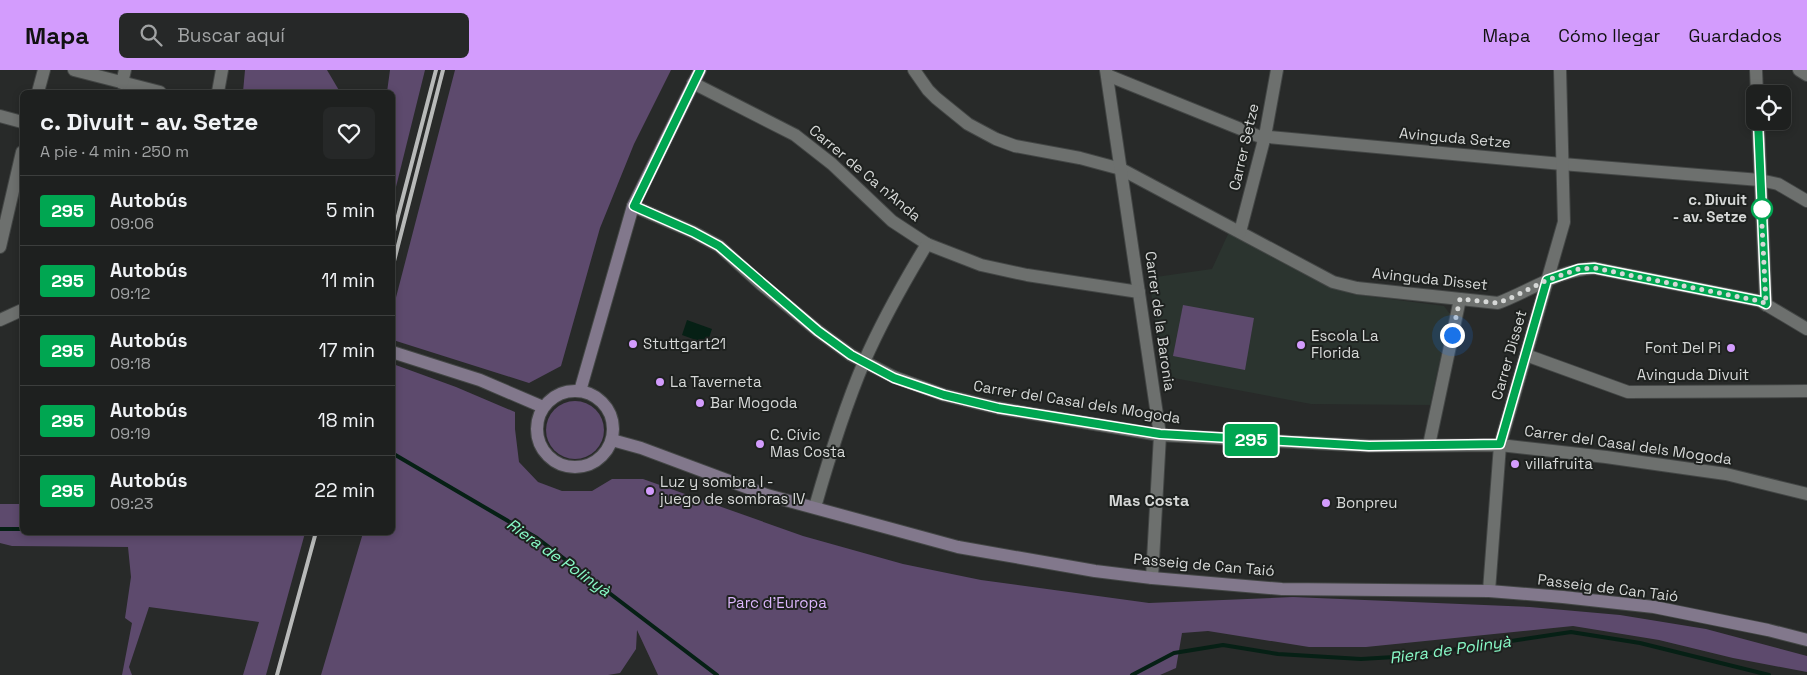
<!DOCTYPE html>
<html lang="es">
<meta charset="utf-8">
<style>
body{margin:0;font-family:"Space Grotesk",sans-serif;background:#262828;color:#f1f3f6;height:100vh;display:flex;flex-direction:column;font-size:19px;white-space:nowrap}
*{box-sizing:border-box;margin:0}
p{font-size:16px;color:#a1a3a4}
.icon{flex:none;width:28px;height:28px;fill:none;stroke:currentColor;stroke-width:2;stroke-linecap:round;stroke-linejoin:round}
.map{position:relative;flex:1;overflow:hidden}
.panel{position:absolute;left:20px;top:20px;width:375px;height:445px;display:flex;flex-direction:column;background:#1e201f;border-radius:8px;box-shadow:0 2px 8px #0003,0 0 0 1px #3c3e3d}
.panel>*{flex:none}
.badge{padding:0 10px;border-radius:4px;font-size:18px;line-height:32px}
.controls{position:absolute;left:1746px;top:15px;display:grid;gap:10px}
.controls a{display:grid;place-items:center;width:45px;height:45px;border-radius:8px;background:#1e201f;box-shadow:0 2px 8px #0003,0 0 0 1px #3c3e3d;font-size:25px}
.you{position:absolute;width:25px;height:25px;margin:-12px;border:4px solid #fff;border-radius:50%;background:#1a73e8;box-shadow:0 0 0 8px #1a73e833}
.map>.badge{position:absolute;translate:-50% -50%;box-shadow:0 0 0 2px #fff}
.round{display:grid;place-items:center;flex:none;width:52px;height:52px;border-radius:8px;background:#262828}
.overview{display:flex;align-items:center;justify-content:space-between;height:85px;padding:0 20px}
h1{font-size:24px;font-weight:800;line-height:38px}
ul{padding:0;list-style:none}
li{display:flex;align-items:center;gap:15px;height:70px;padding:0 20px;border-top:1px solid #3c3e3d}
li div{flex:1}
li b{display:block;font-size:19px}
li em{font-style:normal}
li .badge{min-width:55px;font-weight:700;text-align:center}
header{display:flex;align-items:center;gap:30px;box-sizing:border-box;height:70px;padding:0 25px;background:#d39cfd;color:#111}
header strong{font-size:24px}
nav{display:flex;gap:28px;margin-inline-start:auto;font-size:18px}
.search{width:350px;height:45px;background:#262828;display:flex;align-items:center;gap:12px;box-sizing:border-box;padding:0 18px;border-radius:8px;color:#a1a3a4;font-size:19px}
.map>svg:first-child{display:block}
</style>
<header>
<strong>Mapa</strong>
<div class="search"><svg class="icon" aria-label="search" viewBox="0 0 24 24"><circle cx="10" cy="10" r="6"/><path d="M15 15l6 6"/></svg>Buscar aquí</div>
<nav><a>Mapa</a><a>Cómo llegar</a><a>Guardados</a></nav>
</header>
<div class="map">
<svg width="1807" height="605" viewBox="0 0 1807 605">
<rect width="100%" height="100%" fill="#282a29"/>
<path fill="#2b342f" d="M1229,162L1351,224L1444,236L1450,244L1430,335L1311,334L1163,306L1149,208L1212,199Z"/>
<g fill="#5d4a6d">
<path d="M245,0H327L340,22H243Z"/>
<path d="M390,0H425L393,129L392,22H387Z"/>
<path d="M455,0H671L634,74L600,158L561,296L529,313L393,270V239Z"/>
<path d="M1183,235L1254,248L1245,300L1173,286Z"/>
<path d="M393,294L456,317L515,342V359L519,392L538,412L562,421H592L612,409H643L803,466L903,494L981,510L1149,533L1293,527L1530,537L1620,545L1706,559L1807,586V602L1733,588L1659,570L1573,556L1366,577H1309L1208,561L1182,563L1176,598L1160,605H658L637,560L636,579L620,603L608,605H321L363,463L392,462Z"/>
<circle cx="575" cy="360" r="29"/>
<path d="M0,434H22V462L305,463L266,605H243L259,552L149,537L129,597L132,605H122L132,553L125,548L131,507L128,477L12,476L0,473Z"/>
</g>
<path fill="#062015" d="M687,250L712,259L707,274L682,265Z"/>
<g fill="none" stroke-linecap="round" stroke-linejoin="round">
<g stroke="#062015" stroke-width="4">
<path d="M392,383L537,468L717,605"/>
<path d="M0,459H22"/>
<path d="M1132,605L1174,583L1223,575L1278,584L1361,589L1411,586L1571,562L1640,573L1769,605"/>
</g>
<defs>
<g id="minor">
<path d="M74,0L160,22"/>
<path d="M914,0L928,20L936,28L968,54L996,69L1015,76L1080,88L1121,99L1333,212L1357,218L1498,233C1530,221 1558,200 1594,198L1760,231L1807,259"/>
<path d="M1106,0L1160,365L1152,508"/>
<path d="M1756,0L1757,24"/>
<path d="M1799,0L1807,5"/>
<path d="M1107,5L1258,66L1562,94L1760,110L1778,114L1807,131"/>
<path d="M122,13L125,0"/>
<path d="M693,13L795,65L832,94L892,151L927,174L981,195L1027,205L1139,222"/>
<path d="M38,22L44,0"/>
<path d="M218,22L222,0"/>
<path d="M0,46L22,52"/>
<path d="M1758,51L1766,235"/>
<path d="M633,136L693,162L719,176L761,214L818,261L851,285L894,307L944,325L998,338L1160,365L1369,376L1500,375L1606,387L1726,404L1807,424"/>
<path d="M1240,162L1265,66L1277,0"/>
<path d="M0,177L22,82"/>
<path d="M0,250L22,240"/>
<path d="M1526,285L1628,322L1807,321"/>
<path d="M1429,375L1460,229"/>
<path d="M815,437C829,388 844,339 864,292C882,251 904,212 927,174"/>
<path d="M1489,521L1500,375L1564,152L1560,0"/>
</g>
<g id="secondary">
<path d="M392,282L480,310L543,337"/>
<circle cx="575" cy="359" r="38"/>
<path d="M580,321L633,136L700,0"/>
<path d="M612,370L641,378L767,425L958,477L1095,501L1152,508L1282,519L1489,521L1563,527L1654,537L1768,560L1807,570"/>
</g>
</defs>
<use href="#minor" stroke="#434645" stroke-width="14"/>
<use href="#secondary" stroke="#434645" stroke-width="14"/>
<use href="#minor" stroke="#6d706e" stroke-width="12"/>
<use href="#secondary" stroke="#82788c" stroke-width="12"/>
<g stroke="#b8bab9" stroke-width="4">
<path d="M392,169L436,0"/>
<path d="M392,199L443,0"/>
<path d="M277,605L316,462"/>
</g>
</g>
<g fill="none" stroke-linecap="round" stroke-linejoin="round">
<defs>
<path id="line" d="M700,0L634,136L693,162L719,176L818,261L851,285L894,308L944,325L998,338L1160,364L1369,376L1500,374L1547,210L1579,199L1594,198L1760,231L1766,234L1758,51"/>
</defs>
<use href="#line" stroke="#fff" stroke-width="11"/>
<use href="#line" stroke="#00a651" stroke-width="8"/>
<path stroke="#d6d8d7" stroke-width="5" stroke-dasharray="0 9" d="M1452,265L1460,229L1498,233L1513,227L1547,210L1579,199L1594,198L1760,231L1766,234L1761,136L1762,139"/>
</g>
<circle fill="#fff" stroke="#00a651" stroke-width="2.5" cx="1762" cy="139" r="10"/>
<g fill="#d39cfd" stroke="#1e211f" stroke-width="2">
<circle cx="633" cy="274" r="5"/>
<circle cx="1301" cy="275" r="5"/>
<circle cx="1731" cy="278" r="5"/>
<circle cx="660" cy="312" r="5"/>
<circle cx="700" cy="333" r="5"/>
<circle cx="760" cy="374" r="5"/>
<circle cx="1515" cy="394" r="5"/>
<circle cx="650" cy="421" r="5"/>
<circle cx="1326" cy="433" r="5"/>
</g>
<g text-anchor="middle" stroke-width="4" stroke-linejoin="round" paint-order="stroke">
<g font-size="15" fill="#d6d8d7" stroke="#1e211f">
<text transform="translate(1455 68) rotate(5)" y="5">Avinguda Setze</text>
<text transform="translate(1244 77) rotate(-77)" y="5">Carrer Setze</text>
<text transform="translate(865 103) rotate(40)" y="5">Carrer de Ca n'Anda</text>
<text transform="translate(1430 209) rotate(6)" y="5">Avinguda Disset</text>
<text transform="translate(1160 251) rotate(82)" y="5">Carrer de la Baronia</text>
<text transform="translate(1509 285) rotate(-74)" y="5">Carrer Disset</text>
<text x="1693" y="310">Avinguda Divuit</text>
<text transform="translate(1077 332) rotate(9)" y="5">Carrer del Casal dels Mogoda</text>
<text transform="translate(1628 375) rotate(8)" y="5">Carrer del Casal dels Mogoda</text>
<text transform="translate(1204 495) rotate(5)" y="5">Passeig de Can Taió</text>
<text transform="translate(1608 518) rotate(7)" y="5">Passeig de Can Taió</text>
</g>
<g font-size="15" font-weight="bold" fill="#d6d8d7" stroke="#1e211f" text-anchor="end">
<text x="1747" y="135">c. Divuit<tspan x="1747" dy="17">- av. Setze</tspan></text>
</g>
<g font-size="15" fill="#d6d8d7" stroke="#1e211f" text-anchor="start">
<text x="1311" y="271">Escola La<tspan x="1311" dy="17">Florida</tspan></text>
<text x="643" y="279">Stuttgart21</text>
<text x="1721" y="283" text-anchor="end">Font Del Pi</text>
<text x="670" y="317">La Taverneta</text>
<text x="710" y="338">Bar Mogoda</text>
<text x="770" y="370">C. Cívic<tspan x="770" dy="17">Mas Costa</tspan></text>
<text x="1525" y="399">villafruita</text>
<text x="660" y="417">Luz y sombra I -<tspan x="660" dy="17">juego de sombras IV</tspan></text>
<text x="1336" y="438">Bonpreu</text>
</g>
<g font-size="15" fill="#dcb6fb" stroke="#1e211f">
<text x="777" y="538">Parc d'Europa</text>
</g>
<g font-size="16" font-weight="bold" fill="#d6d8d7" stroke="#1e211f">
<text x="1149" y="436">Mas Costa</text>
</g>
<g font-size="16" font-style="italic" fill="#88fac7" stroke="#1e211f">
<text transform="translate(559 487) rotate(35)" y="6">Riera de Polinyà</text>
<text transform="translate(1450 579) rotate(-8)" y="6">Riera de Polinyà</text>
</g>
</g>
</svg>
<div class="controls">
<a><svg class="icon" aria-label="locate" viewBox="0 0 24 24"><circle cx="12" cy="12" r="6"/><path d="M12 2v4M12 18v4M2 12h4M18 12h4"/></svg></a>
</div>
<div class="you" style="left:1452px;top:265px"></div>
<b class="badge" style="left:1251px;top:370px;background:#00a651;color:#fff">295</b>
<section class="panel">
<div class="overview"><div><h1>c. Divuit - av. Setze</h1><p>A pie · 4 min · 250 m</p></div><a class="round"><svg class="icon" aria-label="heart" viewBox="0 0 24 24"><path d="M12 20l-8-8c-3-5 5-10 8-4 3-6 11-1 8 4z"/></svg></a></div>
<ul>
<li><span class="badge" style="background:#00a651;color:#fff">295</span><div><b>Autobús</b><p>09:06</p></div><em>5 min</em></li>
<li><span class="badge" style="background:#00a651;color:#fff">295</span><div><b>Autobús</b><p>09:12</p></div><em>11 min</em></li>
<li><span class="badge" style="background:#00a651;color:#fff">295</span><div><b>Autobús</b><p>09:18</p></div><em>17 min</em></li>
<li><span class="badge" style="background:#00a651;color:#fff">295</span><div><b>Autobús</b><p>09:19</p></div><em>18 min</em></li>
<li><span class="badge" style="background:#00a651;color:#fff">295</span><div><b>Autobús</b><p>09:23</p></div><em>22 min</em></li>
</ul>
</section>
</div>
